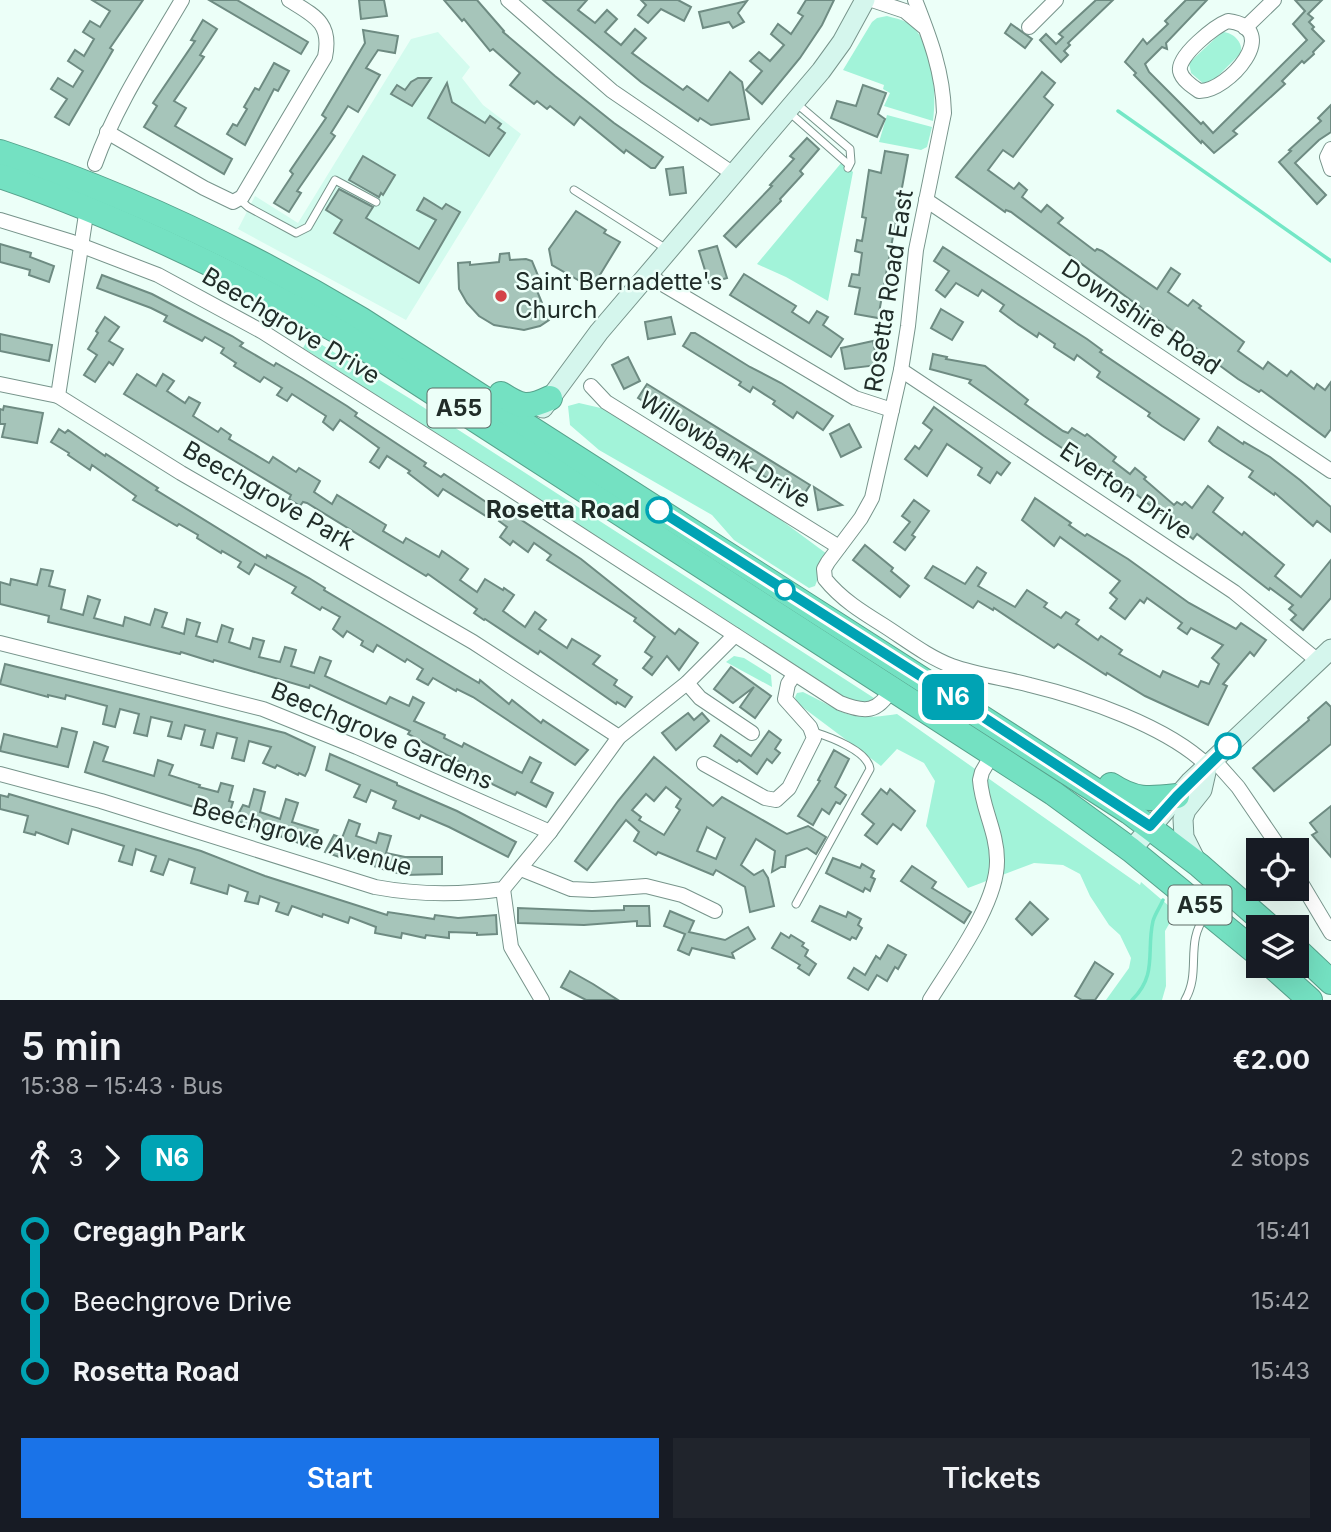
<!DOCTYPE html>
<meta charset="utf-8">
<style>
body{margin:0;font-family:Inter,sans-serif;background:#20242c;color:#f1f3f6;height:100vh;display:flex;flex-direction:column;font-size:26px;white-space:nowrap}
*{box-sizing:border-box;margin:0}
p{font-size:23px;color:#9ea1a6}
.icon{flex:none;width:38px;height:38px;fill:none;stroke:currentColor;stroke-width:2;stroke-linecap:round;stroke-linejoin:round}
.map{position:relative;height:1000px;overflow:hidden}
.drawer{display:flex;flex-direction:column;background:#171b24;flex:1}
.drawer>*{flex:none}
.badge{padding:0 14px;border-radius:10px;font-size:24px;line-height:46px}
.buttons{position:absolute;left:1246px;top:838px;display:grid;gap:14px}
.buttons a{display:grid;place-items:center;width:63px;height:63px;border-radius:0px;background:#171b24;box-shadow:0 7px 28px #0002;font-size:35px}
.map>.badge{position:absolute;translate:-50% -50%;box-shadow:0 0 0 4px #fff}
.legs{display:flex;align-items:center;gap:10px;height:77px;padding:0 21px;font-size:23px}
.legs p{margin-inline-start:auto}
.summary{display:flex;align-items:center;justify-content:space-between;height:119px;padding:0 21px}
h1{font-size:38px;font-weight:600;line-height:52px}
.action{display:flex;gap:14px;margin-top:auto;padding:14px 21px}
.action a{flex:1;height:80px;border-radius:0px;background:#1a73e8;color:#fff;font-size:28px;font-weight:600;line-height:80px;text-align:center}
.action a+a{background:#20242c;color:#f1f3f6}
ul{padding:0 21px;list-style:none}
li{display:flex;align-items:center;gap:24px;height:70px;font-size:26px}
li i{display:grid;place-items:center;width:10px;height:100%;margin:0 9px;background:currentColor}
li i::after{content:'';width:18px;height:18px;margin:-9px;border:5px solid;border-radius:50%;background:#171b24}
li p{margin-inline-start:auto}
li:first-child i{background:linear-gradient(#0000 50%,currentColor 0)}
li:last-child i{background:linear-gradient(currentColor 50%,#0000 0)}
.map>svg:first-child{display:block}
</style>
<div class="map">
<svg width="1331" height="1000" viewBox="0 0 1331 1000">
<rect width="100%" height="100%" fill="#ecfff8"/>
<path fill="#d3fbee" d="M438,32L470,67L462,78L483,105L521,134L406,320L238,229L255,196L298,223L411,39Z"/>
<g fill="#a2f3d9">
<path d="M887,16C894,18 901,19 908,23C933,39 937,94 933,121L884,106L890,93L883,89L884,85L843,70L872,22L877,18Z"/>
<path d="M1222,32C1233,32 1243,42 1241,53L1213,81L1205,85L1191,73L1189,63Z"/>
<path d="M887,115L932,127L927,147L921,150L879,142Z"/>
<path d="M842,162L853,172L828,301L786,277L757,264Z"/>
<path d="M309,337L409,398L874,698C865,706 855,702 844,699L303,348Z"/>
<path d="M579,403L605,409L781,520L827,554L815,586L809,588L734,540L712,515L599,450L570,425L568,406Z"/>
<path d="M734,656L744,658L771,675L772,687L726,662Z"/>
<path d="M803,692C847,713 845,722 897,714L1140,885L1141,882L1176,912L1165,931L1166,986L1162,1000H1106L1129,968L1131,958L1120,935L1109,925L1090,896L1080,874L1063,865L1034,863L968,888L926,826L935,781L924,763L897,749L881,766L797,703L795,697L797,693Z"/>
</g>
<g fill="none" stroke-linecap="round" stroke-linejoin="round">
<g stroke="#74e7c6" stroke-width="3.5">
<path d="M1118,111L1331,261"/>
<path d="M1132,1000C1158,975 1146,951 1153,921C1155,914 1160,907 1163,900"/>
</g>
</g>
<g fill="#a6c5ba" stroke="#6e8b82" stroke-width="2" fill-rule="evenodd">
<path d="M92,0H143L110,48L113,50L69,125L55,117L67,99L51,89L58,78L73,87L83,71L68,61L75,50L84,56L94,39L83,32L90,21L100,27L110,11Z"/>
<path d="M209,0H237L308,42L301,54Z"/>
<path d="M359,0H384L387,16L361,19Z"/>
<path d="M444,0H477L504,31L503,32L555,76L614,123L663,157L655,168H651L626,150L624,153L580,117L574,125L550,106L547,109L537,101L534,104L510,85L520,73L493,49L490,51L464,19L462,21Z"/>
<path d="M543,0H587L578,10L595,23L607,10L617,19L605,32L621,45L635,29L646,38L632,53L683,90L687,86L708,101L730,72L742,82L749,119L711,125L700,118L698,121L641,82Z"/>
<path d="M641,0H678L691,7L684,21L661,9L648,23L638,15L646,5Z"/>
<path d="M806,0H834L822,25L800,58L762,104L746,90L762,71L750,61L759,52L770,61L784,45L771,34L778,24L791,34L803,16L798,13Z"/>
<path d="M1096,0H1113L1068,43L1070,45L1064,51L1068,55L1061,62L1040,40L1046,34L1056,44L1063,37L1059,34Z"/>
<path d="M1186,0H1207L1166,43L1167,49L1162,47L1145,64L1149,72L1201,124L1203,122L1213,133L1307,40L1293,24L1305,11L1295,0H1322L1308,14L1313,18L1309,22L1314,27L1312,29L1324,41L1313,52L1314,54L1304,63L1302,61L1282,81L1285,84L1233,131L1237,134L1214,153L1202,141L1201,143L1134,75L1136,73L1125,62L1143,39L1147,44L1168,24L1165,21Z"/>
<path d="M747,1L738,13L744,22L733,28L729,22L703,28L699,12Z"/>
<path d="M203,20L217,29L200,55L204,57L174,101L186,108L175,126L232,159L224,174L144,127L157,106L153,103L195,41L191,40Z"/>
<path d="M1011,24L1032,39L1025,48L1005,33Z"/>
<path d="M363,30L398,36L395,53L378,50L366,68L380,75L358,112L348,106L331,133L335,136L297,191L301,193L289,212L274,203L293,174L290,171L326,118L322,115L365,43Z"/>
<path d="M274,63L289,71L278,91L274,89L245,145L227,134L233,124L237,126L247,109L244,107L255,88L259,90Z"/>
<path d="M1042,72L1055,83L1044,97L1053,105L1013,157L1003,150L988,170L1014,189L1019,183L1027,190L1022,197L1041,212L1047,205L1063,218L1058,223L1095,251L1097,249L1102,251L1157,289L1171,268L1180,274L1168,292L1188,306L1193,300L1201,306L1199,308L1244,342L1238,351L1263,369L1268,362L1287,376L1291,371L1314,389L1317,384L1325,390L1331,382V429L1325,437L1261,390L1259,392L1238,379L1011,212L1006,210L1005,212L956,177Z"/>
<path d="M418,78H431L412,106L391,94L397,85L405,90L411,82Z"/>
<path d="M447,83L452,102L485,123L490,116L501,124L498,128L505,133L489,156L428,118Z"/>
<path d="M863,85L886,93L878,114L885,119L877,137L831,118L837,101L856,106Z"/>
<path d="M1331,105V132L1319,140L1295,163L1326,195L1317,204L1279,162L1291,151L1289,150L1321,121L1318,118Z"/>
<path d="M807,138L819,149L800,171L803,174L780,199L781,201L736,247L724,236L772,186L770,185L794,159L790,156Z"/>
<path d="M885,151L908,155L878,318L855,314L860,288L849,286L852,274L859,275L862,253L855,251L857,240L862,241L866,218L862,217L869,170L881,173Z"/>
<path d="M363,156L395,175L383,195L381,193L379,197L349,180Z"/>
<path d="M683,167L686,193L670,195L666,169Z"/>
<path d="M339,189L373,207L366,218L419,249L436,220L417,210L424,198L442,209L446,204L460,212L419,283L334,233L342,220L326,210Z"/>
<path d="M576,211L606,230L604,233L620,242L592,288L552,265L549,249Z"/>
<path d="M0,244L31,253L30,257L54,266L49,282L29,275L30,270L0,262Z"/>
<path d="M717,246L727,278L709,283L699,251Z"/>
<path d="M943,247L1087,339L1102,350L1100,352L1199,419L1184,440L1162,426L1148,416L1150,413L1097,377L1100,372L1077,355L1074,360L1054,347L1055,344L1039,333L1037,337L1016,323L1000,311L1004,305L982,290L978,296L956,283L945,297L936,290L949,271L934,261Z"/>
<path d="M509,253L510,260L526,259L532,261L539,278L533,281L549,320L540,326L524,330L494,325L479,316L467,303L459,289L458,263L470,262V265L499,262L500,254Z"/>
<path d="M744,274L796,306L792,312L809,323L817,311L828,317L823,325L843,339L831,357L730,295Z"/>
<path d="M102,275L152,294L232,336L243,343L240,346L274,366L276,363L302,378L347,406L357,413L355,416L426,463L424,466L441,477L444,474L495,508L489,518L443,489L438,496L408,473L410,471L387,456L379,468L370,462L379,448L360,434L340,420L333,430L323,422L326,416L292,394L287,401L277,395L282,388L264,377L260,382L234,366L236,363L221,353L224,348L205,337L202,341L164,321L167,316L151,308L97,288Z"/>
<path d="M941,309L963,322L952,340L931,328Z"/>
<path d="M105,317L119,327L109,341L123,349L113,365L109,362L95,382L84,375L97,355L88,349L98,333L96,331Z"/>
<path d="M671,317L675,334L648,339L645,322Z"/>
<path d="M691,333H695L750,367L781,383L833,416L823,430L797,412L793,418L773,404L775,401L753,387L750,392L739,385L741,382L683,346Z"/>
<path d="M0,334L52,345L49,361L0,351Z"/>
<path d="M873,341L878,365L845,369L841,348Z"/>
<path d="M933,354L947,357L946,359L985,366L1028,400L1025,404L1063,431L1068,433L1072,428L1085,436L1087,434L1116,457L1113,461L1130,474L1135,468L1146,477L1144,479L1174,505L1177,502L1182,505L1185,502L1192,508L1208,486L1223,498L1213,512L1242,535L1244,532L1284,565L1275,576L1301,597L1331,560V598L1303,630L1291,620L1296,615L1289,609L1293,605L1270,588L1269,590L1197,534L1193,539L1132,491L1130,494L1075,454L1074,456L1044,436L969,383L971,380L930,369Z"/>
<path d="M628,357L640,381L624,389L612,365Z"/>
<path d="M137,374L156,386L163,374L174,381L167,391L185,403L189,397L200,403L193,416L218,432L221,428L231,435L229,439L269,463L273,457L296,472L299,468L320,481L314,492L332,504L337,495L386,525L383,531L403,543L406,538L439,557L442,551L468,569L460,580L477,592L485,579L503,590L504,588L514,595L503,611L525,627L535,612L546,620L539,629L567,648L572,639L600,656L593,664L617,680L614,685L632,697L625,707L617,702L616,704L540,651L538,654L485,619L484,620L474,613L477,609L428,574L426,576L307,503L303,502L300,506L289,499L291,495L124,394Z"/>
<path d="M647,384L810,485L801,499L638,398Z"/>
<path d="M4,406L43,413L37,443L2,437L5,424H0V409L3,410Z"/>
<path d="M934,407L1010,463L1001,475L997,472L990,483L978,475L982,468L947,444L927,476L905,459L915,446L919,449L932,430L923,423Z"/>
<path d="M849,424L861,447L841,457L830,434Z"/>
<path d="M1218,427L1243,444L1244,442L1270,457L1300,480L1331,507V532L1317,521L1313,526L1275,493L1274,495L1249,477L1253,471L1213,445L1209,441Z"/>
<path d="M59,429L65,433L68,430L105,456L106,454L158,488L156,490L266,558L267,555L309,578L325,588L324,590L386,627L479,683L480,680L509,704L512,700L541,723L543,720L588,750L575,765L473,697L457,689L456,691L433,678L428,685L417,679L423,669L407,659L405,662L377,645L373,652L361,645L363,641L347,631L343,637L333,629L340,617L322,607L320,610L292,593L296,587L255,564L249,574L238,567L241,562L222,551L221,553L197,538L198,535L179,524L177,526L133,500L136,496L92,465L90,470L68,455L69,453L51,442Z"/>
<path d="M814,487L842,505L818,510Z"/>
<path d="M1035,498L1071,523L1069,525L1085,536L1087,534L1128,559L1189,603L1236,629L1241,623L1266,640L1254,656L1250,652L1223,684L1227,686L1208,725L1145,696L1107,673L1106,675L1058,644L1054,648L994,608L993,610L978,601L973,608L925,578L933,566L965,584L977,567L986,573L978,586L1015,607L1027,590L1047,603L1044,607L1061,618L1066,612L1079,620L1076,624L1098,640L1101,636L1122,650L1119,654L1160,677L1163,671L1198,687L1201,681L1209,684L1219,664L1212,658L1223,645L1191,628L1187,634L1178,628L1182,623L1147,598L1144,603L1140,600L1125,619L1110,608L1117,599L1110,593L1120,581L1060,537L1054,546L1022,520Z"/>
<path d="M914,500L929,511L912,535L915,537L905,550L894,542L910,522L902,516Z"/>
<path d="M506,510L581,559L675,634L679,629L698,643L679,670L667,656L652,675L643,668L652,657L645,652L655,637L634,621L636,618L547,560L551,555L534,543L528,552L513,541L510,545L500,537L507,527L499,521Z"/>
<path d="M865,545L893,568L891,571L909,586L900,597L853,560Z"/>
<path d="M41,569L53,571L49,586L65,590L61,609L83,615L88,596L100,600L94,618L123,626L125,617L150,625L155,609L167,613L162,627L184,634L187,619L200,623L196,636L217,642L222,625L233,629L229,642L250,649L253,638L264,641L259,657L280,662L285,647L296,650L291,666L314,673L320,657L331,661L325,676L386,704L390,697L409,706L413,697L424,703L414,721L445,735L444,738L462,747L464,743L522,773L530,757L541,763L531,782L553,793L546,807L517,792L515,795L465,771L467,766L408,734L410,731L310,685L309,688L214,660L213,662L181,652L180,654L48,622L49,616L0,604V582L10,585L11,579L37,585Z"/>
<path d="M5,664L285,733L315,747L308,770L305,776L299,773L298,775L277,765L275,768L263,763L271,747L249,741L244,761L232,758L237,738L217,733L213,748L201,745L205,730L185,725L181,739L168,736L172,722L151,717L147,736L134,733L139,714L120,709L115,727L103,724L107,706L66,695L65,699L48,695V697L0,684Z"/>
<path d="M731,667L771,696L755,718L740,707L754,687L733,703L714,689Z"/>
<path d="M1326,702L1331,707V744L1274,791L1253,768L1309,720L1308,718Z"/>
<path d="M688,713L694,720L702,713L709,721L676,750L662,733Z"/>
<path d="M62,728L77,732L68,767L0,751L4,734L57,747Z"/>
<path d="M769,731L781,740L775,749L780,753L772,763L767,759L757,774L739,760L737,762L714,746L721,735L751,756Z"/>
<path d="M94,742L108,747L103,761L124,767L154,776L158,760L173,765L169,775L200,785L199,787L218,792L221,783L233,786L229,801L233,802L228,818L85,772Z"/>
<path d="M834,750L849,759L835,787L846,795L840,804L836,802L829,814L822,809L813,825L798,816L820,781L818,780Z"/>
<path d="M330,754L397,783V785L457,811L516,842L508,857L449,827L421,815L419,819L393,808L396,801L371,790L366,802L354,797L360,785L326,770Z"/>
<path d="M654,757L713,806L722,797L787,834L808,826L826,837L816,854L807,848L786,856L785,867H781L772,872L775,851L756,839L741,865L754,875L763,870L768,878L774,906L750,912L745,887L716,870L713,875L658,852L656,855L634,841L639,832L626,820L587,870L575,861L618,801ZM666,787L681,799L676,807L680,810L664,835L639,820L641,817L632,810L646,794L654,801ZM707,827L725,838L716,859L697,851Z"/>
<path d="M254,789L265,792L260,812L280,819L286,799L298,803L292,822L318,830L310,847L235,820L243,805L249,807Z"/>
<path d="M881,789L887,794L890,789L915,811L901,830L893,824L877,844L865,835L874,824L862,814Z"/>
<path d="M9,794L201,851L265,876L387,915L388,912L434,919L435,915L458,918L496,915L497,934L477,935V933L449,932V938L426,935L425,938L402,933L401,938L375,933L376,927L350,917L348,923L323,914L322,917L292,906L288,915L276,911L279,903L260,896L258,904L245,901L248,892L229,885L227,894L191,883L195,868L169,859L163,875L151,871L156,856L136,849L132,865L119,861L124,846L72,829L68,844L36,832L35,835L24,832L28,816L0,809V795L8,797Z"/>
<path d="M1331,806V857L1312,835L1317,832L1310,823Z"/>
<path d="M349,820L360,824L356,836L376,843L379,833L391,836L386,853L405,857H442V874L405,875L379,868L340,853L339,857L325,852L334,835L342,838Z"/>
<path d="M833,858L860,868L862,864L874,871L871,877L875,879L870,891L865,888L863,892L826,873Z"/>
<path d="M912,866L936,882L932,888L971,912L964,923L901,881Z"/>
<path d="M1030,902L1048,919L1032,935L1016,919Z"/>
<path d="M624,906H649L650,926H637V921L584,925L518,923V908L592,911L624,910Z"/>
<path d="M820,906L846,917L848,912L861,919L858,925L862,928L856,939L852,937L850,940L812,921Z"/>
<path d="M670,911L694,921L689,932L725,940L748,927L755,939L732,953L734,958L692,948L689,955L678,950L685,934L664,926Z"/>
<path d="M781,933L789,938L791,935L804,943L802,946L808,950L805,956L816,964L809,975L798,968L800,965L772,948Z"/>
<path d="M888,945L906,955L898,969L895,967L887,981L877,975L868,990L848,978L854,968L865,975L876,956L880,959Z"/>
<path d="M1095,962L1113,974L1095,1000H1082L1075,996Z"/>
<path d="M570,971L593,984L618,1000H586L561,987Z"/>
</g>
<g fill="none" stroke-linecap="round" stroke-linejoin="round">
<defs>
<g id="lane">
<path d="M796,103L850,149L851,162L848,168"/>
<path d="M789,112L849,165"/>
<path d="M574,190L668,250"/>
<path d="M239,199L248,207L296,233L308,227L335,180L376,202"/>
<path d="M796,904L870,769C868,751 830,737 814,732"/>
<path d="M1185,1000C1202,971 1184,943 1206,915"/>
</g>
<g id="street">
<path d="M508,0L612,91L735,175"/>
<path d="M872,0L905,11L923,26"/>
<path d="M915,0C930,38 943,72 944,113L916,250L908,326L901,370L872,498L861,518L828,562L824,569L825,579C841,599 862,612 883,625C905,639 928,657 952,666C977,675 1004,678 1030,685C1084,698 1167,726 1208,766"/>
<path d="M1228,21C1284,28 1228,92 1199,91C1193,87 1182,80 1180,71C1177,56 1215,26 1228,21Z"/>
<path d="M1029,27L1056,0"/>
<path d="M1245,28L1274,0"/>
<path d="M107,132L204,188L233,202L242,197L325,57C332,23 315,16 289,0"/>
<path d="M1331,149L1327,157L1331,169"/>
<path d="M95,164C116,105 151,53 182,0"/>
<path d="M926,200L1331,471"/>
<path d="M87,208L58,396L181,473L473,642L619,737"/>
<path d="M0,220L72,242L158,275L263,332L507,487L840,703C865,713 878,713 892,688"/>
<path d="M649,276L855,398L892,410"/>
<path d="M901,370L1234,592L1318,661"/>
<path d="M0,384L58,396"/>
<path d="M591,386L606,402L839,547"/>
<path d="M0,643L263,709L357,747L550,832"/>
<path d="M687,683L700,698L752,733"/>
<path d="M1214,760L1238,787L1281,850"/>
<path d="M704,764L765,798L776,800L789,788L814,738L810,727L785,699L788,684L794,675"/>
<path d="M0,774L101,801L375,887C418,895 460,895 503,889L550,832L619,737L687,683L735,635"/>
<path d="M521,869L571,889L593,890L646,886L682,895L715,911"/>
<path d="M1297,876L1331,933"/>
<path d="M503,889L511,947L542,1000"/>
<path d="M930,1000C952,964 998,903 997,860C997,832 982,808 980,780L982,772L993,753"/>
</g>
<g id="secondary">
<path d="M543,408L599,332L821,71L842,42L865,0"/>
<path d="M1131,850L1190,782L1331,649"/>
<path d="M1196,861L1184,837L1183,819L1186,810L1202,790L1207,768"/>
</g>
<g id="highway">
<path d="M0,152C127,194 247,251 362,320L1129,812L1199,865L1271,928"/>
<path d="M0,176C121,217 233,272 344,335L1053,793L1131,850L1258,954"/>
<path d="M501,394C521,407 527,409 550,398"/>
<path d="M1111,785C1135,801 1149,799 1177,796"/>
<path d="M1297,950L1331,982"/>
<path d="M1272,966L1310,1000"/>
</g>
</defs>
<use href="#lane" stroke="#77948b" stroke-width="9"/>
<use href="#street" stroke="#77948b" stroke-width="16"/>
<use href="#secondary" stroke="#77948b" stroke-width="21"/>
<use href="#highway" stroke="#57a28c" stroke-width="26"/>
<use href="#lane" stroke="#fff" stroke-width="7"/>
<use href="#street" stroke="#fff" stroke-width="14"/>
<use href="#secondary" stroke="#d5f6ed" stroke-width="19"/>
<use href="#highway" stroke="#74e1c2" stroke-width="24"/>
</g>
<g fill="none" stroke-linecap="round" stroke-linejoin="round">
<defs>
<path id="line-1" d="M659,510L922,677L1150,826L1177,796L1228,746"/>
</defs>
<use href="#line-1" stroke="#fff" stroke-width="16"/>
<use href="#line-1" stroke="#00a3b4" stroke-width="10"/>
</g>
<circle fill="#d44449" stroke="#ecfff8" stroke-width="2.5" cx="501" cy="296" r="7"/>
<g fill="#fff" stroke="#00a3b4" stroke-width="3.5">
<circle cx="659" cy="510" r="12"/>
<circle cx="785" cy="590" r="9"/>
<circle cx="1228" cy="746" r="12"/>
</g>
<g text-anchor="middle" stroke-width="5" stroke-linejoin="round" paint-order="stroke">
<g fill="#ecfff8" stroke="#5e6c67" stroke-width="2">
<rect x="427.5" y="388.5" width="63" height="39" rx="5"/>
<rect x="1168.5" y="885.5" width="63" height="39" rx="5"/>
</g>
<g font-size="23" font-weight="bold" fill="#212d29">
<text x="459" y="416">A55</text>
<text x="1200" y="913">A55</text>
</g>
<g font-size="24" fill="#212d29" stroke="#ecfff8" text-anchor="start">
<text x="515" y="290">Saint Bernadette's<tspan x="515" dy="28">Church</tspan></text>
</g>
<g font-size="24" fill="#212d29" stroke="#ecfff8">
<text transform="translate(889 291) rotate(-81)" y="8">Rosetta Road East</text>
<text transform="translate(1141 317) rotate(34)" y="8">Downshire Road</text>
<text transform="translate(291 326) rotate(31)" y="8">Beechgrove Drive</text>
<text transform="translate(725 450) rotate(32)" y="8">Willowbank Drive</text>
<text transform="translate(1126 491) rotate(34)" y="8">Everton Drive</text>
<text transform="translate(269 496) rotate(30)" y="8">Beechgrove Park</text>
<text transform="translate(382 736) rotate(23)" y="8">Beechgrove Gardens</text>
<text transform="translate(302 837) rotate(16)" y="8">Beechgrove Avenue</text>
</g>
<g font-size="24" font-weight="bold" fill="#212d29" stroke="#ecfff8" text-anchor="end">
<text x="640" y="518">Rosetta Road</text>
</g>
</g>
</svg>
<div class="buttons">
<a><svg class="icon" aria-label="locate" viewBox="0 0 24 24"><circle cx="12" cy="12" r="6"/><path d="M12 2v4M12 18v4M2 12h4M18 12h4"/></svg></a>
<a><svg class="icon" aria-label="layers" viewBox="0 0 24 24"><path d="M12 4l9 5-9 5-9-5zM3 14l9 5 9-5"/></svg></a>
</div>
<b class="badge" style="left:953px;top:697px;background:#00a3b4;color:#fff">N6</b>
</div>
<section class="drawer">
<div class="summary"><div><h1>5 min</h1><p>15:38 – 15:43 · Bus</p></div><b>€2.00</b></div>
<div class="legs"><svg class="icon" aria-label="walk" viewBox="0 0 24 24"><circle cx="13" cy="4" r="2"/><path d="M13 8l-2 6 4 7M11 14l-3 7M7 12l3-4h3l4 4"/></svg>3<svg class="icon" aria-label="forward" viewBox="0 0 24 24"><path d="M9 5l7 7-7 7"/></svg><b class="badge" style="background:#00a3b4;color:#fff">N6</b><p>2 stops</p></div>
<ul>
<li><i style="color:#00a3b4"></i><b>Cregagh Park</b><p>15:41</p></li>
<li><i style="color:#00a3b4"></i><span>Beechgrove Drive</span><p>15:42</p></li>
<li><i style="color:#00a3b4"></i><b>Rosetta Road</b><p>15:43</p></li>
</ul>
<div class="action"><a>Start</a><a>Tickets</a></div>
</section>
